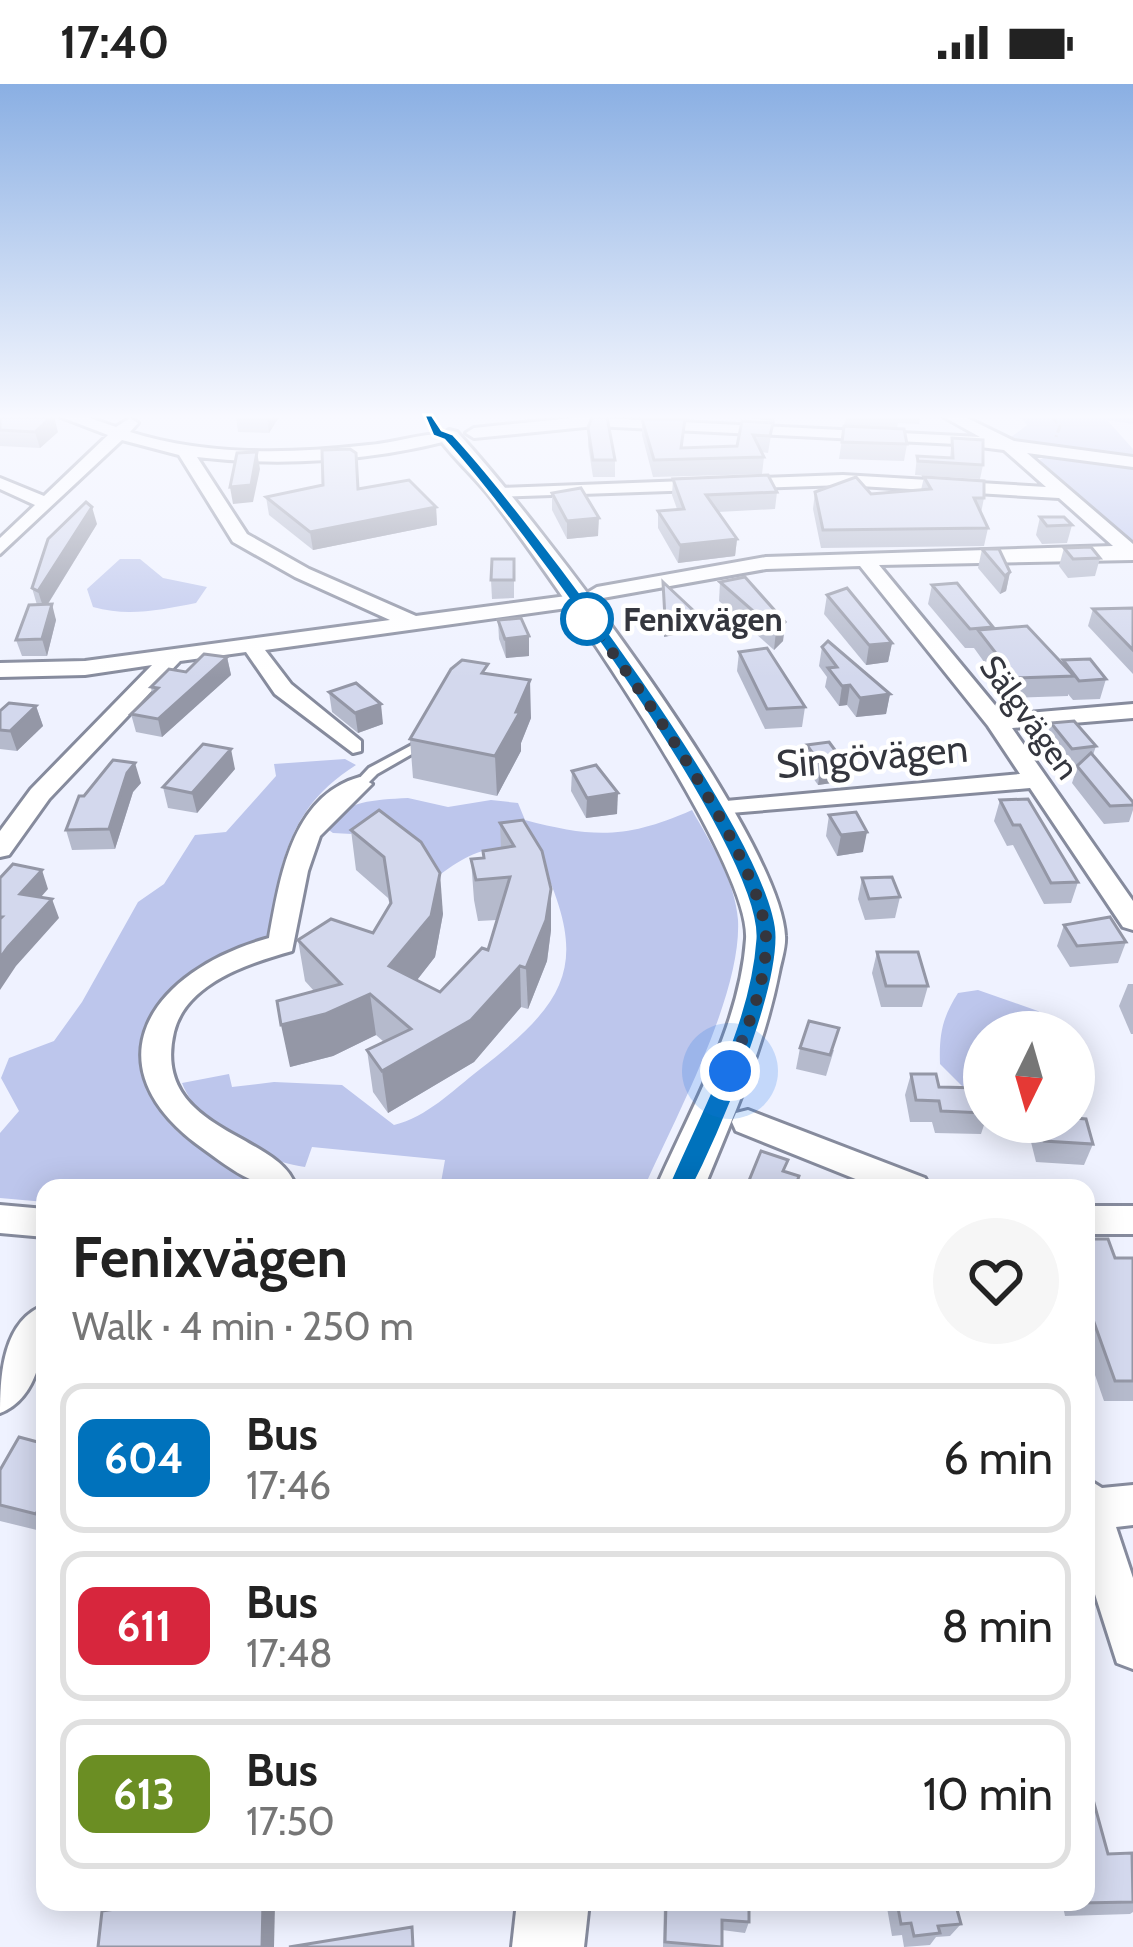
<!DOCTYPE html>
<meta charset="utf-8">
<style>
body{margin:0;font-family:Cabin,sans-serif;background:#f6f6f6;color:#222;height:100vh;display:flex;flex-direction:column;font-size:45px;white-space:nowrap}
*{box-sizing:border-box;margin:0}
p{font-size:39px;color:#767676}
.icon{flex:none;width:66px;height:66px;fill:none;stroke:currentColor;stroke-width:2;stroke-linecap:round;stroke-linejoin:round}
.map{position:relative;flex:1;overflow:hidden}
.details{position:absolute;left:36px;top:1095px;width:1059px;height:732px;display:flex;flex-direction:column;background:#fff;border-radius:24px;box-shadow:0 6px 30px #0003}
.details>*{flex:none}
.badge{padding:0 24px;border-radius:18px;font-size:42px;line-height:78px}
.needle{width:78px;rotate:185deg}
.controls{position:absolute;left:963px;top:927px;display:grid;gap:24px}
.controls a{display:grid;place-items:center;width:132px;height:132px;border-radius:50%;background:#fff;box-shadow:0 6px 30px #0003;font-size:60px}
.you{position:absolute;width:60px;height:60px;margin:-30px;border:9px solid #fff;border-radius:50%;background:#1a73e8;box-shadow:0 0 0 18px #1a73e833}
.map>.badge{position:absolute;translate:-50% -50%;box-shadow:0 0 0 6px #fff}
.round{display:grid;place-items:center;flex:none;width:126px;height:126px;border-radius:63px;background:#f6f6f6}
.head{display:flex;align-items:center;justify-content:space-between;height:204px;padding:0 36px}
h1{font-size:57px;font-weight:800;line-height:90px}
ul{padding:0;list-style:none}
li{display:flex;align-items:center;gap:36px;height:150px;margin:0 24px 18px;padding:0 12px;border:6px solid #e0e0e0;border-radius:24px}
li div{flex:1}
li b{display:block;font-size:45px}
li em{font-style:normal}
li .badge{min-width:132px;font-weight:700;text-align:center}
.status{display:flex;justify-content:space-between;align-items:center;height:84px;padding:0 60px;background:#fff;direction:ltr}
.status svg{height:33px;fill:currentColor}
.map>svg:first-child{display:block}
</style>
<div class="status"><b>17:40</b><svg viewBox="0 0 49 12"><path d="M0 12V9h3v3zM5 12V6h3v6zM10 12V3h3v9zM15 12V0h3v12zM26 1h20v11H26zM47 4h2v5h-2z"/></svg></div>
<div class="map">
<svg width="1133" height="1863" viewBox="0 0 1133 1863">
<rect width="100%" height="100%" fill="#eff2ff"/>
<g fill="#bdc6ec">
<path d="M1021,333H1133V340L1107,336L1133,365V373L1006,357L1027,341Z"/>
<path d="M1050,371L1133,382V461L1045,385L1039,376Z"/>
<path d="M120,475H140L163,494L207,503L196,519C160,526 128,533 93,523L87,505Z"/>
<path d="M345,675L356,681C315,707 294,737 281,785L288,791L268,854C246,863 220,870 199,882C140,915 125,989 169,1039C192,1065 232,1080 259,1104H45V1118L0,1114V1049L19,1027L1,994L9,974L54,957L82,918L138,818L164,800L195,751L226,748L276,692L274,680Z"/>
<path d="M408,714L448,723L491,716L518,719L525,736C593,754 627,755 692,726C711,760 735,796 738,836C742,911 675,1034 644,1104H440L445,1076L312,1063L305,1083C261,1078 198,1041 182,999L229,990L232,1003L274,998L342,1001L394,1041C427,1033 452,1007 479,986C574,913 589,876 536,766C488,762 476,764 438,792L352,750L333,749L323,742C348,716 373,716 408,714Z"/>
<path d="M978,906L1038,927L1064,948H984V1014L962,1002L940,980C939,951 942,934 958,909Z"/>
</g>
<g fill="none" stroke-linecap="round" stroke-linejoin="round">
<defs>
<path id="lane" d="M427,653L433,657L431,659L377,690L364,703H356L354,700L369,684Z"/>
<g id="street">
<path d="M61,333H87L116,343L130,334L138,339L130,348C207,372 289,370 369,361C395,359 425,348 451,350V356C370,377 281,383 197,373L247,450L309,485L416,532L574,511L584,517L574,523L265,566L291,600L361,657V667L353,669L275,610L246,568L180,577L49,715L9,771L0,773V747L31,705L152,581L85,591L0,593V579L85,577L390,536L295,493L233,458L179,371L122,356L0,470V454L35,421L0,405V394L44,412L108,351Z"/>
<path d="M582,333L980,353L944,333H965L1014,357L1133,373V383L1027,369L1133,460V476L879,481L1003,631L1133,620V634L1012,644L1133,817V846L1123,843L1030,704L706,731L702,726L715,718L1020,690L988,642L860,482L766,485L597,515L587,509L597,503L766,473L1113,462L1059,414L843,401L494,413L491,409L500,404L843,391L1046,403L1004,366L957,360L595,342L474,354L466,349L474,344Z"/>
<path d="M360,693L372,700L320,752L308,787L292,867C249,879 186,899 174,948C150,1049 283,1049 296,1104C255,1104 238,1090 205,1066C84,981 152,886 269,854C280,795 291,712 360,693Z"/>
<path d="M748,1026L925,1094L930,1104H878L736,1047L732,1038L736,1029Z"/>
<path d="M0,1121L45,1125V1153L0,1149Z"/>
<rect x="1086" y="1122" width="47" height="28"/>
<path d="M45,1221C45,1258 41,1313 0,1329C0,1291 3,1236 45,1221Z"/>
<path d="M1086,1394L1102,1404L1133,1401V1441L1116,1443L1133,1494V1585L1117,1579L1086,1482Z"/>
</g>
<g id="secondary">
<path d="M449,346L457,348C533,430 780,750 785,852C786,863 781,877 779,888C764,964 733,1033 704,1104H656C690,1026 740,942 746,855C751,776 547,486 492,415C475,393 454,375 438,353Z"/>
<path d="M517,1818H589L584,1863H512Z"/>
</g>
</defs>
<use href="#lane" stroke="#868b9d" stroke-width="6"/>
<use href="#street" stroke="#868b9d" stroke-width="6"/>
<use href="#secondary" stroke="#868b9d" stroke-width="6"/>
<path stroke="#a8aab6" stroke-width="3" stroke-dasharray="8 3" stroke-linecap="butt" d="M1052,333L1060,342L1056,353"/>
<use href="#lane" fill="#fff" fill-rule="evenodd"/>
<use href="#street" fill="#fff" fill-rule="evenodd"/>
<use href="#secondary" fill="#fff" fill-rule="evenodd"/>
</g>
<g fill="#b5bacc">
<path d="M0,333L58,348L40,364L0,362Z"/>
<path d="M236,333H279L269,349L238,348Z"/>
<path d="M744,333H775L774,338Z"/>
<path d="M846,333H920L919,340L898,339L897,344L844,342Z"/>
<path d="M642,335L682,364L737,362L773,339L768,369L762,368L764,373L762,390L653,393L642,351Z"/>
<path d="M844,342L907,360L904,377L839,375Z"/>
<path d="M588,344L615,376V393H593L588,361Z"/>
<path d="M952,354L983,381L980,395L915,391L917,372L950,374Z"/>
<path d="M924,393L984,414L981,429L988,444L984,462L821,464L813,425L815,408L871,410L921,406Z"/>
<path d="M673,395L777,408L775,425L718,428L737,455L735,472L678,479L658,444V427L677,425L672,411Z"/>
<path d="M359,405L436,423L437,441L313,466L269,431L266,413Z"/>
<path d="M552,409L598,452L567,455L552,426Z"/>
<path d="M1040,433L1072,441L1067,459L1042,460L1036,451Z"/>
<path d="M97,440L48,520L56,536L47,572H22L16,556L37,521L32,504Z"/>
<path d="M1064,464L1100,474L1095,492L1068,494L1059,482Z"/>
<path d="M982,465L1010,488L1006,507L1000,510L978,484Z"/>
<path d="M514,475V514L492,515L491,496Z"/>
<path d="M663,498L695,528L693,547L664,553Z"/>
<path d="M720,498L785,538L783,557L774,566L719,517Z"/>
<path d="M932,501L992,545L1062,580L1063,576L1106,595L1100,615L1073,616L1068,610V612L1010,614L974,564H965L928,520Z"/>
<path d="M827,511L892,559L888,578L866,581L824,530Z"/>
<path d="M1133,524V590L1088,542L1093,525Z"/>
<path d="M498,536L529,552V572L506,574L499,555Z"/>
<path d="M822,563L890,610L886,630L856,633L847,621L839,622L825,603L827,593L819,582Z"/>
<path d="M739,568L805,623L802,643L765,645L737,587Z"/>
<path d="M227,573L231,591L162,653L136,648L131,630L152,610L151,603L186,588Z"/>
<path d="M488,590L531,634L521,659V667L497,712L413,694L410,655Z"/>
<path d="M329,608L383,640L358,649L332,628Z"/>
<path d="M36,622L43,642L17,667L0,665V627Z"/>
<path d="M1051,639L1096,662L1093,671L1133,718V726L1129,738L1104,740L1072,699L1077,684L1066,685L1045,659Z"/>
<path d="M807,661L843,677L839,698L818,701L804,681Z"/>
<path d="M235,685L197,729L168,724L163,703Z"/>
<path d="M572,687L617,730L586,734L571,707Z"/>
<path d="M141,699L133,708L115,765L72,766L66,746L84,712Z"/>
<path d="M1000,716L1078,798L1071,819L1044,820L1013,761L1007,762L994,737Z"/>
<path d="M379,726L443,830L435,873L417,896L440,908L488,866L497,836L478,837L474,816L471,775L483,774L501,764L500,739L551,805V846L547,877L528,925L521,923L474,978L388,1029L373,1008L367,966L384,958L376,951L333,972L290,983L314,907L305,897L298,856L373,849L390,821L388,814L356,786L351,746Z"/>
<path d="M829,731L863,768L837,772L826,752Z"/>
<path d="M862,794L900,813L895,834L865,836L858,815Z"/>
<path d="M1064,841L1126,858L1118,879L1070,883L1057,862Z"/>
<path d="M877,868L928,902L922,923H881L872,889Z"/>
<path d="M1128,900H1133V950H1131L1119,922Z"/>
<path d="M800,964L834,966L826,992L796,985Z"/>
<path d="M911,990L939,1003L984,1014L985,1038L981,1050L935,1049L932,1038H910L905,1011Z"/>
<path d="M1036,1038H1074L1093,1060L1084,1081L1036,1078L1030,1054Z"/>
<path d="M1086,1155L1115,1174H1133V1317H1104L1086,1265Z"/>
<path d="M45,1360V1448L0,1437V1386Z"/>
<path d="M1108,1770L1133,1773V1828L1130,1830L1065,1832L1062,1818H1086Z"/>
<path d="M664,1818H749V1838L745,1849L722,1846V1863H663Z"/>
<path d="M886,1818H955L961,1840L950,1852L936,1853L930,1861L904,1863L902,1851L892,1852Z"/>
</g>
<g fill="#9497a6">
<path d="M51,333H54L58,348L40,364L35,348Z"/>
<path d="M267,333H279L269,349Z"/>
<path d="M257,368L260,385L253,418L233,420L230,403Z"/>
<path d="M92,423L97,440L44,526L38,507Z"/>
<path d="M436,423L437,441L313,466L310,448Z"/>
<path d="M599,434L598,452L567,455V437Z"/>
<path d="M737,455L735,472L678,479L680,461Z"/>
<path d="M1010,488L1006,507L1000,510L1005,492Z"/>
<path d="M52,520L56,536L47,572L42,555Z"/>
<path d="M695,528L693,547L664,553L665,534Z"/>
<path d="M785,538L783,557L774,566L776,547Z"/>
<path d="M529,552V572L506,574L505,555Z"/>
<path d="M892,559L888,578L866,581L869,561Z"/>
<path d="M227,573L231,591L162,653L158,635Z"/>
<path d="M530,596L531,634L521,659V667L497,712L495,672Z"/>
<path d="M850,601L847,621L839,622L842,602Z"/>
<path d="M890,610L886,630L856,633L860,614Z"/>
<path d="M381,620L383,640L358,649L355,629Z"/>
<path d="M36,622L43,642L17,667L10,647Z"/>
<path d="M231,665L235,685L197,729L192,709Z"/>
<path d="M843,677L839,698L818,701L821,681Z"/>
<path d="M135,679L141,699L133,708L115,765L109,745L127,689Z"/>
<path d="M618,709L617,730L586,734L587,714Z"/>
<path d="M867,748L863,768L837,772L841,751Z"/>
<path d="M42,786L48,805L27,829L20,810Z"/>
<path d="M440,789L443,830L435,873L395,924L389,882Z"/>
<path d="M551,805V846L547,877L528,925L526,884Z"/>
<path d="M52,815L59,834L16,882L0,906V874L8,863Z"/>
<path d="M520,882L521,923L474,978L388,1029L382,987Z"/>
<path d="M370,910L376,951L333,972L290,983L281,941Z"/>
<path d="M45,1413V1445L36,1430Z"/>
<path d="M263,1818H273L275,1821L274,1863H262Z"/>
</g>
<g fill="#d3d8ed" stroke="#9497a6" stroke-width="3">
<path d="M0,333H51L35,348L0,346Z"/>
<path d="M592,333H607L615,376H593L588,344Z"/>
<path d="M642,335H685L681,364L737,362L742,337L773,339L770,352L753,351L764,373L654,376Z"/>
<path d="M844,342L904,345L907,360L842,358Z"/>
<path d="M952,354L983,356V381L918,377L917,372L953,374Z"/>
<path d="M350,365L356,369L358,405L409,396L436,423L310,448L266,413L323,401L322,366Z"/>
<path d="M257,368L251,401L230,403L237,369Z"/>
<path d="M768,391L777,408L706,411L737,455L680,461L658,427L684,425L673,395Z"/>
<path d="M856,393L871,410L931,405L924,393L984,397V414H974L988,444L823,446L815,408Z"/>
<path d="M581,404L599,434L567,437L552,409Z"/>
<path d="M86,418L92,423L38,507L32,504L48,455Z"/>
<path d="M1040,433H1064L1072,441L1047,442Z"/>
<path d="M1091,463L1100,474L1073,475L1064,464Z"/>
<path d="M982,465H999L1010,488L1005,492Z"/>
<path d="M492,475H514V496H491Z"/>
<path d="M745,493L785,538L776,547L720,498Z"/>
<path d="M663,498L695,528L665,534Z"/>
<path d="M957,499L993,543L970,545L932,501Z"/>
<path d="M847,504L892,559L869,561L827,511Z"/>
<path d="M52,520L42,555L16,556L29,521Z"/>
<path d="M1133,524V566L1093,525Z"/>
<path d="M521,534L529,552L505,555L498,536Z"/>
<path d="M1027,542L1074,592L1015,594L978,546Z"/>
<path d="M828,557L890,610L860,614L850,601L842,602L828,584L837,583L822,563Z"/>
<path d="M767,564L805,623L767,625L739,568Z"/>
<path d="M204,570L227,573L158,635L131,630L158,604L151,603L169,585L186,588Z"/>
<path d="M1090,575L1106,595L1079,597L1063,576Z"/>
<path d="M462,576L488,580L482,589L530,596L516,628H520L495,672L410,655L451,585Z"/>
<path d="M356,599L381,620L355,629L329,608Z"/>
<path d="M9,619L36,622L10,647L0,646V627Z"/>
<path d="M1074,637L1096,662L1072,665L1051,639Z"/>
<path d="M829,658L843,677L821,681L807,661Z"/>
<path d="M203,660L231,665L192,709L163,703Z"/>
<path d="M1091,669L1133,718V721L1110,722L1077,682Z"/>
<path d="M113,676L135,679L127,689L109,745L66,746L79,712H84Z"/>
<path d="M596,681L618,709L587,714L572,687Z"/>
<path d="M1028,715L1078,798L1051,799L1020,741H1013L1000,716Z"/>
<path d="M379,726L421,758L440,789L431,832L389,882L440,908L482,864L488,866L510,793L476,796L471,775L484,774L483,767L514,762L500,739L523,736L542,767L551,805L546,836L526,884L520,882L471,936L382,987L367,966L411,945L370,910L325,930L281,941L277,917L341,900L298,856L331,835L373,849L391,819L384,773L351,746Z"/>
<path d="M856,728L867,748L841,751L829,731Z"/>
<path d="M13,780L42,786L20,810L52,815L8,863L0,874V835L2,833H0V794Z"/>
<path d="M892,793L900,813L869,815L862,794Z"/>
<path d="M1110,833L1126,858L1077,862L1064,841Z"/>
<path d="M877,868H918L928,902H886Z"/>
<path d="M809,937L839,944L830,971L800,964Z"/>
<path d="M911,990H936L939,1003L981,1004L984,1014V1029L941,1027L939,1017L916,1016Z"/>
<path d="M1074,1034L1086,1035L1093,1060L1044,1057L1039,1038H1074Z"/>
<path d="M761,1067L788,1076L783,1087L799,1092L795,1104H746Z"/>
<path d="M1086,1155H1108L1115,1174H1133V1297H1115L1086,1216Z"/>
<path d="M19,1353L45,1360V1413L36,1430L0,1421V1386Z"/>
<path d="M1086,1690L1108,1770L1132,1769L1133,1818L1079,1819L1086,1818Z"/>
<path d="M161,1818H263L262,1863H98L102,1827Z"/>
<path d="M666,1818H749V1838L722,1836V1863L665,1858Z"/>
<path d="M897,1818H955L961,1840L938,1842L940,1849L914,1852L911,1839L901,1840Z"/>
<path d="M412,1843L413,1863H289Z"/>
</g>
<linearGradient id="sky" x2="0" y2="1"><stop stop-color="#8aafe3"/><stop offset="0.56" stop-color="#f8f9ff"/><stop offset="1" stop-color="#f8f9ff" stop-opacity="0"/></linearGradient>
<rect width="1133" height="594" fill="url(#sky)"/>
<path fill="#0072bc" stroke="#fff" stroke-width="3" d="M424,331H432L442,346L453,350C525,427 777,758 777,853C777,917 719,1053 689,1111L680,1114L667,1104C700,1026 749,942 755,855C761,765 512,430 444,356L433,352Z"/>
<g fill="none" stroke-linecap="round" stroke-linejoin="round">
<path stroke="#34363e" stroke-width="12" stroke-dasharray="0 21.6" d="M587,535C636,597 764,779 766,854C767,899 746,947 730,987"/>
</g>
<circle fill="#fff" stroke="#0072bc" stroke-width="6" cx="587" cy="535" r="24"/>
<g text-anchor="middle" stroke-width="9" stroke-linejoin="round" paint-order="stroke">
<g font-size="33" font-weight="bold" fill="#34363e" stroke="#fff" text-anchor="start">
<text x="623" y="547">Fenixvägen</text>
</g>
<g font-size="33" fill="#34363e" stroke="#fff">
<text transform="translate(1030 633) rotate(54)" y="12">Sälgvägen</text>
</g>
<g font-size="39" fill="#34363e" stroke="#fff">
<text transform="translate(872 672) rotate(-5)" y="14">Singövägen</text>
</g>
</g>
</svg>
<div class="controls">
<a><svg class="needle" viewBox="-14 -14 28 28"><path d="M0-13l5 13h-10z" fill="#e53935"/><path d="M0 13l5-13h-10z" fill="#767676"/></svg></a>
</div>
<div class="you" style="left:730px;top:987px"></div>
<section class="details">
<div class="head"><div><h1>Fenixvägen</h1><p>Walk · 4 min · 250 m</p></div><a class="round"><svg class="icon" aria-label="heart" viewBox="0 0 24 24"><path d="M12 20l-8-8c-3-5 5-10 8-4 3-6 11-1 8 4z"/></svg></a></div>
<ul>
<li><span class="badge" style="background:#0072bc;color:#fff">604</span><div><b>Bus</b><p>17:46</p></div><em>6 min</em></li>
<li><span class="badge" style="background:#d7263d;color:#fff">611</span><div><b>Bus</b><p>17:48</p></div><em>8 min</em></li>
<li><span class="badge" style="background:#6b8e23;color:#fff">613</span><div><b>Bus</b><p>17:50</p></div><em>10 min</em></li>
</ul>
</section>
</div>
